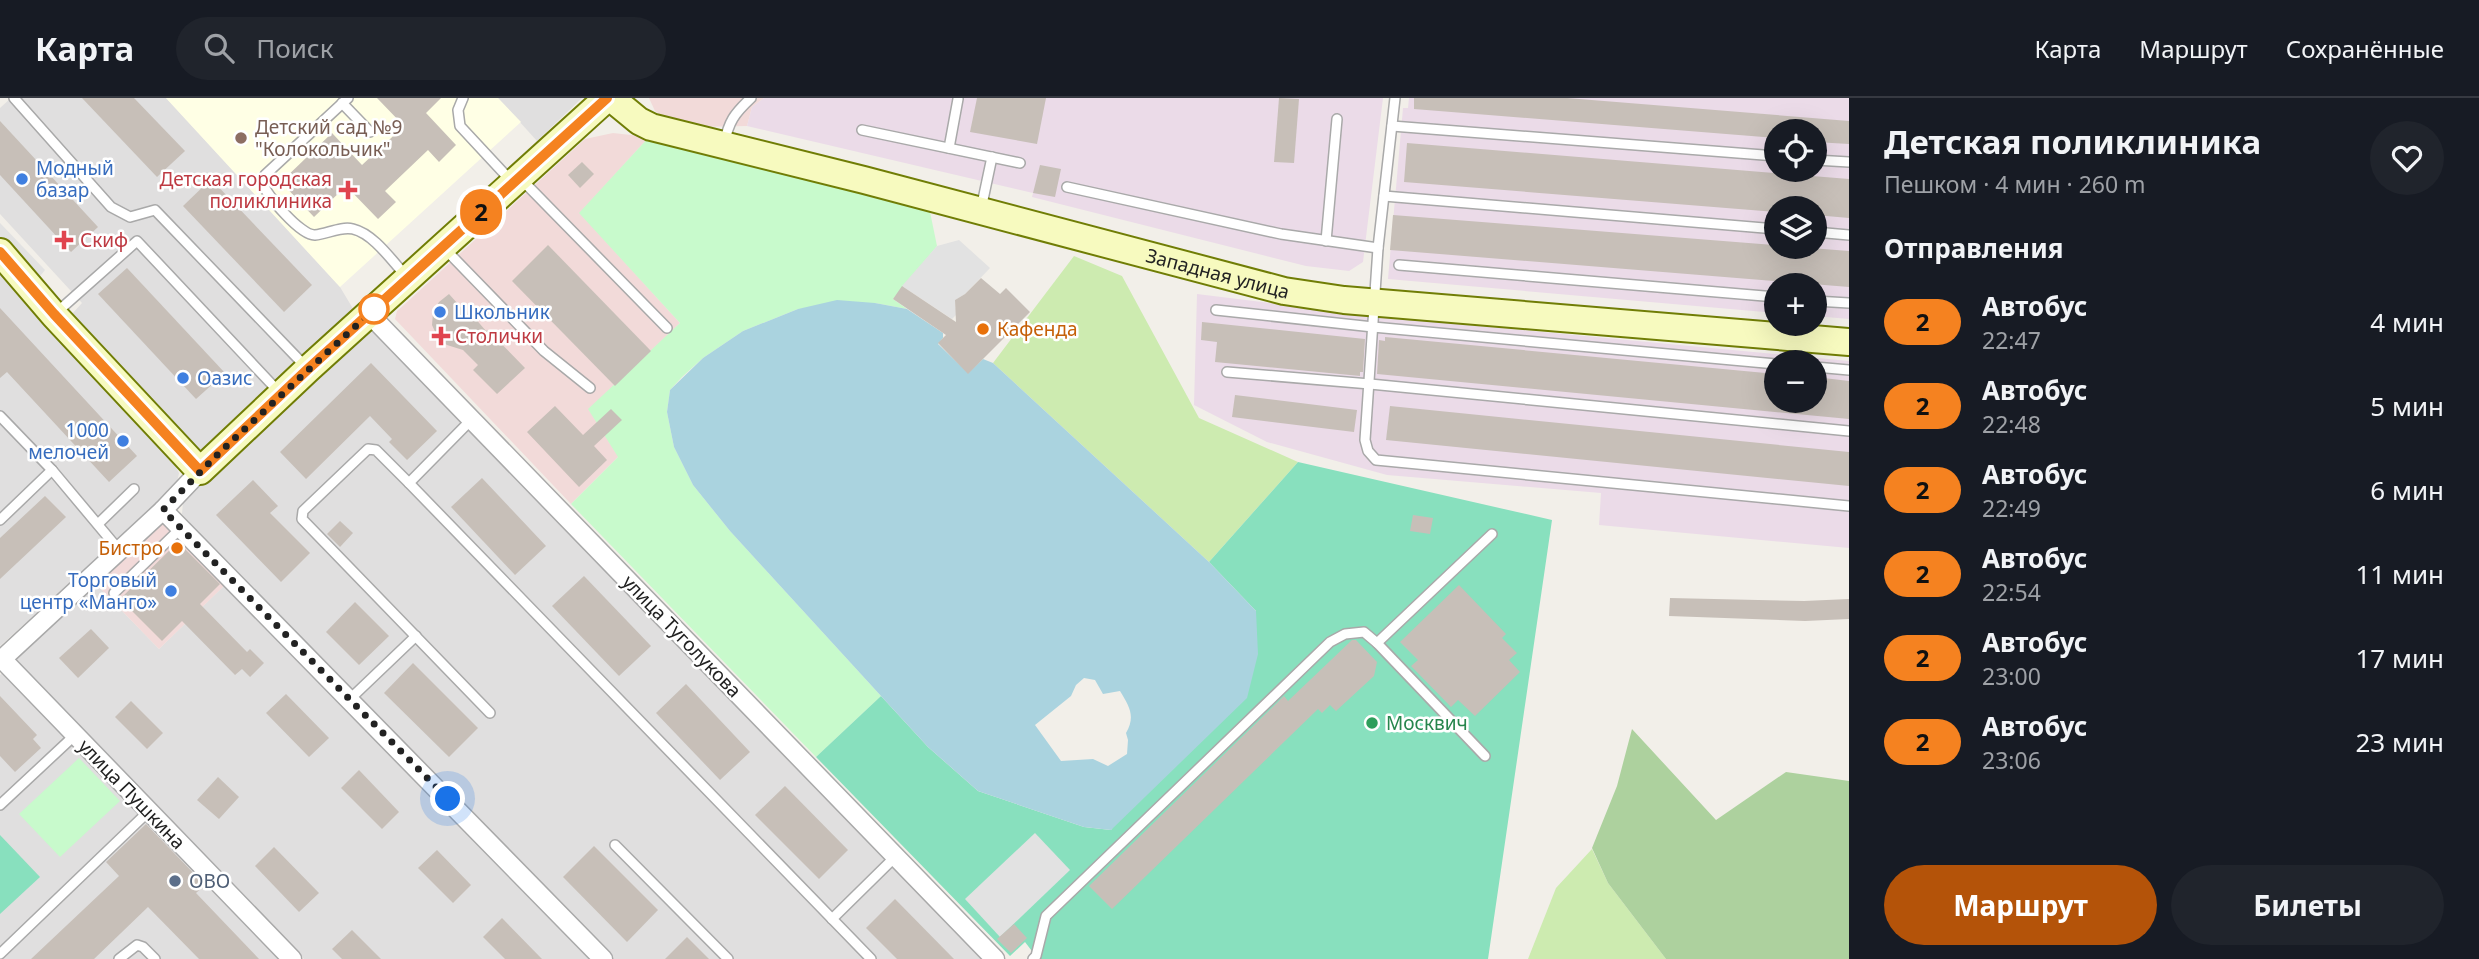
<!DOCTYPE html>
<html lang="ru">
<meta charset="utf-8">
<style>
body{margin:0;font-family:"Noto Sans",sans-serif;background:#20242c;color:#f1f3f6;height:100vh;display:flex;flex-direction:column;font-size:26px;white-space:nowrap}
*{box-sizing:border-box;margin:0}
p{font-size:23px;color:#9ea1a6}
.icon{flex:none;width:38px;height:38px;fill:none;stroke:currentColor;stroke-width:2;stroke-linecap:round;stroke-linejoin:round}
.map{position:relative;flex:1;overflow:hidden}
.side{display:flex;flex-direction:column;background:#171b24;width:630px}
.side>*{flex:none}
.badge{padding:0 14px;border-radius:23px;font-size:24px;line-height:46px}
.controls{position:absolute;left:1764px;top:21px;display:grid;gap:14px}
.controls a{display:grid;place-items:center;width:63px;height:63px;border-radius:50%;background:#171b24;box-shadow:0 7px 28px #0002;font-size:35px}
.you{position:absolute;width:35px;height:35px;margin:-18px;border:5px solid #fff;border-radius:50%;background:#1a73e8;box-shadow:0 0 0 10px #1a73e833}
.map>.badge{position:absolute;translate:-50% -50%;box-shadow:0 0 0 4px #fff}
h2{padding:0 35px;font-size:26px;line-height:63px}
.round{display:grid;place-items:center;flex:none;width:74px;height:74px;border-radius:37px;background:#20242c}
.head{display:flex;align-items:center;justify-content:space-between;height:119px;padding:0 35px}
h1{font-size:33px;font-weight:700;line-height:52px}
.button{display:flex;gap:14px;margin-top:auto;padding:14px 35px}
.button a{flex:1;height:80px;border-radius:42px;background:#b45309;color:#fff;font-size:28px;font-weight:700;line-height:80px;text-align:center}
.button a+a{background:#20242c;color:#f1f3f6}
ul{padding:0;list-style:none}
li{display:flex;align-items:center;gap:21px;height:84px;padding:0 35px}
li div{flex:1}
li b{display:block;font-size:26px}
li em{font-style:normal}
li .badge{min-width:77px;font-weight:700;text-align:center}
header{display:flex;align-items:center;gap:42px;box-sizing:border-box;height:98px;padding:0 35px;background:#171b24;border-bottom:2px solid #363941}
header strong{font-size:33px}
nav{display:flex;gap:38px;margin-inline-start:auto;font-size:24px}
.search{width:490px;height:63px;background:#20242c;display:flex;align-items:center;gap:18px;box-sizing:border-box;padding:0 24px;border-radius:38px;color:#9ea1a6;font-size:26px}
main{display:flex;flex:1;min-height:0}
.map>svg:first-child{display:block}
</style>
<header>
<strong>Карта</strong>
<div class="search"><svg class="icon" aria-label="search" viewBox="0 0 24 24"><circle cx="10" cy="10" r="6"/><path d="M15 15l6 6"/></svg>Поиск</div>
<nav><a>Карта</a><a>Маршрут</a><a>Сохранённые</a></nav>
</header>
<main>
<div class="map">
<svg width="1849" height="861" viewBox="0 0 1849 861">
<rect width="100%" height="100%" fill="#f2efe9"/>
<g fill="#e0dfdf">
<path d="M11,0H166L340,189L355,214L207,351L195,352L71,217L82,205L0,116V10Z"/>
<path d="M498,0H582L537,43Z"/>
<path d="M0,172L172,362L179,375L176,389L0,548Z"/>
<path d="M376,233L984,861H612L199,435L182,416L183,404L359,238Z"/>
<path d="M228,484L595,861H304L16,562L96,486L159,551Z"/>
<path d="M5,572L284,861H0V577Z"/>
</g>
<g fill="#f2dad9">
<path d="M649,0H764L752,9L747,28L696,29L661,17L655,13Z"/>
<path d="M613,35L649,39L580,115L680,225L615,288L613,287L618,359L571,406L395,221L397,213L405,206L585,41Z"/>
<path d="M166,421L228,484L159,551L96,486Z"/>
</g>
<g fill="#ebdbe8" fill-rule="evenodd">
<path d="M764,0H1383L1363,164L1349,173L1306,168L1032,99L1033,95L747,28L752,9Z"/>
<path d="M1409,0H1849V221L1815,218V187H1776V215L1388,181L1403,10H1408ZM1776,33H1815V72H1776ZM1776,110H1815V149H1776Z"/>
<path d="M1197,196L1383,219L1849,263V450L1599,427L1601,395L1387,377L1267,344L1194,307ZM1776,264H1815V303H1776Z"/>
</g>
<path fill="#ffffe5" d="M166,0H498L521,24L340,189Z"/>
<g fill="#cdebb0">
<path d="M1074,158L1122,178L1199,320L1298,364L1209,464L993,265Z"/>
<path d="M1592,751L1608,785L1666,861H1528L1556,790Z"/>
</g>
<path fill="#add19e" d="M1632,631L1716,722L1786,674L1849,683V861H1666L1608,785L1592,750L1617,688Z"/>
<g fill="#c8facc">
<path d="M649,39L929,109L937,148L893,201L907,211L875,205L798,211L743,233L703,260L682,279L670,292L667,314L674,349L693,387L730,433L881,598L816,659L571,406L618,359L588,311L680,225L579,115Z"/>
<path d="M79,660L120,703L60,759L19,716Z"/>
</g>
<g fill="#88e0be">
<path d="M1298,364L1552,422L1488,861H1038L1025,844L1010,858L816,659L881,598L928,649L978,693L1084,729L1111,732L1256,513L1209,464Z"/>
<path d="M0,737L40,779L0,816Z"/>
</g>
<g fill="#e2e2e2">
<path d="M0,125L45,172L36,183L0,143Z"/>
<path d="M959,142L990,170L965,196L955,202L956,217L952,221L902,188L937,148Z"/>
<path d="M1035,735L1070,772L1000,839L965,801Z"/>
</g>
<path fill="#aad3df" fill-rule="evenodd" d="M837,202L875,205L907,211L943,235V240L938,246L968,275L983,261L993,265L1209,464L1256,513L1258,556L1247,600L1111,732L1084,729L978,693L928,649L881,598L730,433L693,387L674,349L667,314L670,292L703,260L743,233L798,211ZM1084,580L1095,582L1103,596L1120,593C1129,608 1136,618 1126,635L1128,642L1127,656L1108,668L1093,661L1061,663L1035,627L1071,598L1076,587Z"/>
<g fill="#c7bfb8">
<path d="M82,0H134L185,53L157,79Z"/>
<path d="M377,0H441L426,15L456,47L439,64L428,52L385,93L396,104L378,121L346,88L314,119L281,84L332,35L362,67L404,28Z"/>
<path d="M977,0H1046L1037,46L970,34Z"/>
<path d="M1279,0L1299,1L1294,65L1274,64Z"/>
<path d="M1414,0H1567L1849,23V46L1815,44V33H1776V40L1414,11Z"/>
<path d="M0,23L98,129L71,154L0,77Z"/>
<path d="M1407,45L1849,81V120L1815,117V110H1776V114L1404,84Z"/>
<path d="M582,64L594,76L580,90L568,77Z"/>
<path d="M1040,67L1061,71L1055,99L1033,95Z"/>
<path d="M211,81L312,187L284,214L183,108Z"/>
<path d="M1393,117L1849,153V189L1390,152Z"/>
<path d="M548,147L651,253L615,288L512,183Z"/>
<path d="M127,170L225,275L196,301L98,196Z"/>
<path d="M981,180L1000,196L1006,190L1030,214L968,276L938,245L946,237L893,201L902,188L956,224L955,202L965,196Z"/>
<path d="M449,196L467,216L468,212L486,233L488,232L525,270L497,296L473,272L478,267L463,252L447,247L438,240L432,227L433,215L439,204Z"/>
<path d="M0,210L137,358L109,384L7,274L0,280Z"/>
<path d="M1202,224L1365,241L1363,274H1360V278L1215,264L1217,244L1201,242Z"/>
<path d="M1385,239L1776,276V303H1815V279L1849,283V321L1377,276L1379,242L1385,243Z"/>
<path d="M371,265L437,333L407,362L389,344L392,341L370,318L306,381L280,354Z"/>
<path d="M1235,297L1357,312L1354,334L1232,319Z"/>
<path d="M555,308L583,337L611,311L622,322L594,348L607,362L579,389L527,334Z"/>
<path d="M1390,308L1849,354V388L1386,342Z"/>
<path d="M482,380L546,448L515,477L451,409Z"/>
<path d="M253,382L278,408L270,415L310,455L281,484L216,417Z"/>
<path d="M45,398L66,419L0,481V440Z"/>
<path d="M1413,417L1433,420L1430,436L1410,433Z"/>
<path d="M340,423L353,435L340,449L327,436Z"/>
<path d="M178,444L220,486L200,506L247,554L250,551L264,565L250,579L242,571L235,577L182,523L162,543L120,501Z"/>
<path d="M584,478L651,548L619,578L552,508Z"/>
<path d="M1459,487L1506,536L1502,540L1517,555L1509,562L1520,574L1475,618L1458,602L1451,609L1411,568L1418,562L1400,544Z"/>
<path d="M1670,500L1804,503L1849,501V521L1805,523L1669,518Z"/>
<path d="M355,504L389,538L359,567L326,534Z"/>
<path d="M91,531L109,550L78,580L59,560Z"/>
<path d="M1352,542H1356L1377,564L1374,578L1336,613L1330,607L1322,615L1318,611L1112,811L1089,788L1284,598L1288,603Z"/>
<path d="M413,565L478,630L449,659L384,595Z"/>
<path d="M686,586L750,654L720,682L656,615Z"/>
<path d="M286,596L329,640L309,659L266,615Z"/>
<path d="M0,598L37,637L33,641L41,650L15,674L0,658Z"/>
<path d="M131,603L163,635L147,651L115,619Z"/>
<path d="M359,672L399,714L382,731L341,690Z"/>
<path d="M218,679L239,699L219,721L197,702Z"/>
<path d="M785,688L848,752L819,781L755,717Z"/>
<path d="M146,726L205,787L196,795L259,861H199L148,809L94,861H31L119,778L106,764Z"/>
<path d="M594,748L658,812L627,844L563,779Z"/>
<path d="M274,749L319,795L299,814L255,768Z"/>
<path d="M437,752L471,787L453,805L418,770Z"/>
<path d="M895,801L954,861H897L866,830Z"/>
<path d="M502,820L542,861H505L483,839Z"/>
<path d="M1014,826L1027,840L1011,855L997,841Z"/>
<path d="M352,832L381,861H342L332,851Z"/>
<path d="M687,839L709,861H665Z"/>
</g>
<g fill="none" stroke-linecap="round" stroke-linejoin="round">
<defs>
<g id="lane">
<path d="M14,0L111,109L130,119L155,112L306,269"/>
<path d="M348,0L265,77L262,84C266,97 301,138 315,137C327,136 341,128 353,131C374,136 392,163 406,178"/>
<path d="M463,0L458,12L460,28L512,84"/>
<path d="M1395,0L1378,150L1365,342L1368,353L1376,362L1849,408"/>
<path d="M342,5L370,34"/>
<path d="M1392,28L1776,58"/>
<path d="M862,32L1020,65"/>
<path d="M724,46C729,23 734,16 751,0"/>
<path d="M949,50L958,1"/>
<path d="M1815,62L1849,64"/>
<path d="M521,81L667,230"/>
<path d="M1067,89L1281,136L1378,150"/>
<path d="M1384,98L1776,131"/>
<path d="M981,111L992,59"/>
<path d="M1815,134L1849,137"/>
<path d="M1326,143L1337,21"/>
<path d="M444,150L544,253L590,290"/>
<path d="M1399,167L1776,199"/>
<path d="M1815,203L1849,205"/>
<path d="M1216,212L1373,229L1776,266"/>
<path d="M56,215L137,143L278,293"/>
<path d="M1815,269L1849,272"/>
<path d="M1227,274L1370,286L1849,333"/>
<path d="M0,318L52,372L119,452"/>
<path d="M409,385L472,321"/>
<path d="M0,422L52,372"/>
<path d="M98,426L134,391"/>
<path d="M114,495L181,430"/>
<path d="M1377,545L1485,658"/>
<path d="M350,601L416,538"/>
<path d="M490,615L302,421L303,413L368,351L376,352L409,385L871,861"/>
<path d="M0,707L75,637"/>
<path d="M615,747L728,861"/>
<path d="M832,821L895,759"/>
<path d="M0,856L149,713"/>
<path d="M119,861L137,847L143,849L155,861"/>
<path d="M1033,861L1036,858L1046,818L1330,544L1345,536L1364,534L1377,545L1492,436"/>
</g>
<g id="street">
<path d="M370,215L377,224L995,861"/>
<path d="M163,412L603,861"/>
<path d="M2,561L292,861"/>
<path d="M0,563L163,412L200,373"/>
</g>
<g id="secondary">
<path id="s1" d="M611,0L639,23L651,29L864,82L1284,193L1344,202L1849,244"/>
<path d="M0,154L54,217L200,373L308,271L607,0"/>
</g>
</defs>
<use href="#lane" stroke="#a9a9a9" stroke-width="12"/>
<use href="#street" stroke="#a9a9a9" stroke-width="21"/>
<use href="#secondary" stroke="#707d05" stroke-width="30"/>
<use href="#lane" stroke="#fff" stroke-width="9"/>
<use href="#street" stroke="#fff" stroke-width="18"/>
<use href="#secondary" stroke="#f7fabf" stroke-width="26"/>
</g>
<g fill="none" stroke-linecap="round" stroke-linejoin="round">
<defs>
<path id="line" d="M0,154L54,216L200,373L308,271L607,0"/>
</defs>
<use href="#line" stroke="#fff" stroke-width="16"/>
<use href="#line" stroke="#f58220" stroke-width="10"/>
<path stroke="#222" stroke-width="7" stroke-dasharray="0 12.6" d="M374,211L220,354L163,412L448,701"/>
</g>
<circle fill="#8d6e63" stroke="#fff" stroke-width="2.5" cx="241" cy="40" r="7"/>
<g fill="#3f7fe0" stroke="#fff" stroke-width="2.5">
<circle cx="22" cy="81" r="7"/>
<circle cx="440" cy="214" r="7"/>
<circle cx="183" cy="280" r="7"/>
<circle cx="123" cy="343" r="7"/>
<circle cx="171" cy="493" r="7"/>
</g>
<g fill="#e0444e" stroke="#fff" stroke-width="2.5">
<path d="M344.5 81.5h7v7h7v7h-7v7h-7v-7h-7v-7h7z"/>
<path d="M60.5 131.5h7v7h7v7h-7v7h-7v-7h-7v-7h7z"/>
<path d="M437.5 227.5h7v7h7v7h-7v7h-7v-7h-7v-7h7z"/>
</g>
<circle fill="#fff" stroke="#f58220" stroke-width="3.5" cx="374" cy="211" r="14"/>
<g fill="#e8710a" stroke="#fff" stroke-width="2.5">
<circle cx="983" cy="231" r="7"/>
<circle cx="177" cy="450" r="7"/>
</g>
<circle fill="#2e9e5b" stroke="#fff" stroke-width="2.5" cx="1372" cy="625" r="7"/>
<circle fill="#5c6f8a" stroke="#fff" stroke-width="2.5" cx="175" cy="783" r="7"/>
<g text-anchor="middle" stroke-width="5" stroke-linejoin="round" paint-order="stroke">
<g font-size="19" fill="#785e54" stroke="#fff" text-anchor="start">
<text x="255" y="36">Детский сад №9<tspan x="255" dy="22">"Колокольчик"</tspan></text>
</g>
<g font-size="19" fill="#366cbe" stroke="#fff" text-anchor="start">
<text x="36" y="77">Модный<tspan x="36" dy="22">базар</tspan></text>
<text x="454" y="221">Школьник</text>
<text x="197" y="287">Оазис</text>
<text x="109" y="339" text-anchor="end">1000<tspan x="109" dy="22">мелочей</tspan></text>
<text x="157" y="489" text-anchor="end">Торговый<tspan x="157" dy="22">центр «Манго»</tspan></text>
</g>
<g font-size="19" fill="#be3a42" stroke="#fff" text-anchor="start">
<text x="332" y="88" text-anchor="end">Детская городская<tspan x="332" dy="22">поликлиника</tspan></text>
<text x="80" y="149">Скиф</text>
<text x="455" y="245">Столички</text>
</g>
<g font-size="19" fill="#222" stroke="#fff">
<text dy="7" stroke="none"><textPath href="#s1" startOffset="635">Западная улица</textPath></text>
<text transform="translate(682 538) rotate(46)" y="7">улица Туголукова</text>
<text transform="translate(132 696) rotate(46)" y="7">улица Пушкина</text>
</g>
<g font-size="19" fill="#c56008" stroke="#fff" text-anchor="start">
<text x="997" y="238">Кафенда</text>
<text x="163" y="457" text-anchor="end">Бистро</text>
</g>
<g font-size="19" fill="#27864d" stroke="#fff" text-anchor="start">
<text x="1386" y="632">Москвич</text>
</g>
<g font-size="19" fill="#4e5e75" stroke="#fff" text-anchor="start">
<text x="189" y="790">ОВО</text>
</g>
</g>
</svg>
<div class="controls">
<a><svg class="icon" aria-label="locate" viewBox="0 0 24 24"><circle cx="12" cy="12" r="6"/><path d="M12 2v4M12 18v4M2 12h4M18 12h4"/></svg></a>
<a><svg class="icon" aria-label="layers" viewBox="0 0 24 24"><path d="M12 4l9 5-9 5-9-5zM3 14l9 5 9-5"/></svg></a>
<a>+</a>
<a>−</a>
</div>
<div class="you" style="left:448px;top:701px"></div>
<b class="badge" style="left:481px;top:114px;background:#f58220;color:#111">2</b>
</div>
<section class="side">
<div class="head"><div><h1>Детская поликлиника</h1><p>Пешком · 4 мин · 260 m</p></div><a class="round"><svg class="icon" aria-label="heart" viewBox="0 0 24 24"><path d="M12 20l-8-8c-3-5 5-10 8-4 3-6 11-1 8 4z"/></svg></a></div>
<h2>Отправления</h2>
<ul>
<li><span class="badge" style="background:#f58220;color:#111">2</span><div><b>Автобус</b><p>22:47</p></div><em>4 мин</em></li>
<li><span class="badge" style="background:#f58220;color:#111">2</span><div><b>Автобус</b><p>22:48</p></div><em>5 мин</em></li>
<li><span class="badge" style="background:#f58220;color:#111">2</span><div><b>Автобус</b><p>22:49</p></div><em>6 мин</em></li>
<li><span class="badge" style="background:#f58220;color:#111">2</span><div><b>Автобус</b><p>22:54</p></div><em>11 мин</em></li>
<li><span class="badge" style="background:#f58220;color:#111">2</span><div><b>Автобус</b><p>23:00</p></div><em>17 мин</em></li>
<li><span class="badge" style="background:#f58220;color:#111">2</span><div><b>Автобус</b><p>23:06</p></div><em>23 мин</em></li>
</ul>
<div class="button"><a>Маршрут</a><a>Билеты</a></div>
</section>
</main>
